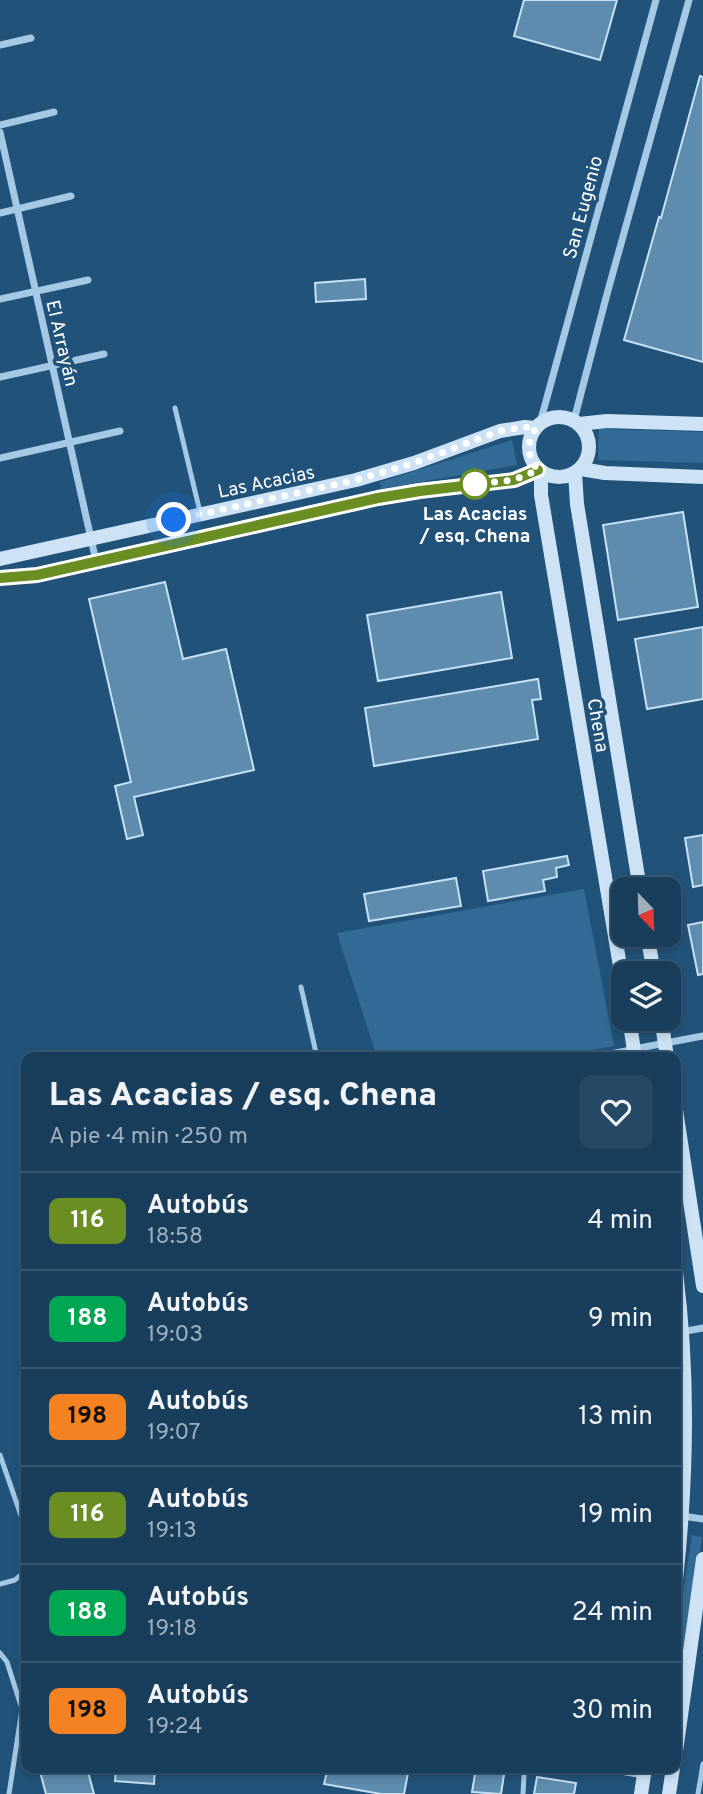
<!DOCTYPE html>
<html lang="es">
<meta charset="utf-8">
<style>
body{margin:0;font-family:Overpass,sans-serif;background:#264965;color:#f1f3f6;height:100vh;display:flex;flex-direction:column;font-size:26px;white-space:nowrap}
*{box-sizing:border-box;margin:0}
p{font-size:23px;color:#9faebb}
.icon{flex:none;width:38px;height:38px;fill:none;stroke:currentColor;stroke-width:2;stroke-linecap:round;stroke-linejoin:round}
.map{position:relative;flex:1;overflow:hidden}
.side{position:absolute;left:21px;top:1052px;width:660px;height:721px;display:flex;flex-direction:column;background:#193e5c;border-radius:14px;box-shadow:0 4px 10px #0003,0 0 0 2px #375772}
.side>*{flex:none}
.badge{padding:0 14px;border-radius:10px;font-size:24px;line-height:46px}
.needle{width:46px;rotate:157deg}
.tools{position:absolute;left:611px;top:877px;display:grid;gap:14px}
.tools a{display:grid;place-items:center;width:70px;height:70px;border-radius:14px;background:#193e5c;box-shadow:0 4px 10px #0003,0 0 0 2px #375772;font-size:35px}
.you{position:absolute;width:35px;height:35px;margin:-18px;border:5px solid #fff;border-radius:50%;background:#1a73e8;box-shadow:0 0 0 10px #1a73e833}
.map>.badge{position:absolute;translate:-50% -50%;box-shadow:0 0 0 4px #fff}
.round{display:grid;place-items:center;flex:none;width:74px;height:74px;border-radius:14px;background:#264965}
.summary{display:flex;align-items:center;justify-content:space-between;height:119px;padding:0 28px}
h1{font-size:33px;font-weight:800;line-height:52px}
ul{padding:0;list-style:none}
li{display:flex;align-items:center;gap:21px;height:98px;padding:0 28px;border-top:2px solid #375772}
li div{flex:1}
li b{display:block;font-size:26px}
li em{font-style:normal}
li .badge{min-width:77px;font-weight:700;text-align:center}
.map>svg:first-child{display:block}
</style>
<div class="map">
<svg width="703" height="1794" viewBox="0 0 703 1794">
<rect width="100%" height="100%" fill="#21537a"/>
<g fill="#326c96">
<path d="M599,429L703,432V463L598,460Z"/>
<path d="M512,440L517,465L381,489L380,482Z"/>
<path d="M584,889L614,1046L554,1057H377L337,933Z"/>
<path d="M692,1535L702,1537L676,1706V1637Z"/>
</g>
<g fill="#5e8cae" stroke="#c7e1f4" stroke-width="2">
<path d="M524,0H617L600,60L514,36Z"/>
<path d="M700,76L703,77V362L624,340L659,217L661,218Z"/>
<path d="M365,279L366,299L316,302L315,283Z"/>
<path d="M683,512L698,607L618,620L603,525Z"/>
<path d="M165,582L183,659L226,649L254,770L134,797L143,835L127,839L115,786L131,782L89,599Z"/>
<path d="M501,592L512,658L378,681L367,615Z"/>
<path d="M703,627V699L647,709L635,639Z"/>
<path d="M538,679L541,699L532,700L538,739L374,766L365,708Z"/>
<path d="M703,835V885L693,887L685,838Z"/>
<path d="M567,856L569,865L556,868L557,877L543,880L545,891L488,901L483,871Z"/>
<path d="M456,878L461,906L369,921L364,894Z"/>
<path d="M703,922V974L698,975L688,925Z"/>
<path d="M39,1768H87L94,1794H46Z"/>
<path d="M116,1768H155L154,1784L115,1781Z"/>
<path d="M328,1768H409L404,1794H381L324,1784Z"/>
<path d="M476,1768H505L501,1794L472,1792Z"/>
<path d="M537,1777L576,1783L574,1794H534Z"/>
</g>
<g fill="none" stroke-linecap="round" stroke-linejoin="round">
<g stroke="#a4c9e5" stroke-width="5">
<path d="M175,408L200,512"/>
<path d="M301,987L317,1057"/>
<path d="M589,1057L631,1049"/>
<path d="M0,1455L26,1530"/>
<path d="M0,1584L15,1580L26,1570"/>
<path d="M0,1653L7,1662L22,1709L9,1794"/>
<path d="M598,1768L643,1776"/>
<path d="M523,1794L524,1775L527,1768"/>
<path d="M698,1794L703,1764"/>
</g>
<g stroke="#a4c9e5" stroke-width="7">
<path d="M0,45L31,38"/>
<path d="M0,125L54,112"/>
<path d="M0,132L96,561"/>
<path d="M0,213L71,196"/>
<path d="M0,299L88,280"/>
<path d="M0,377L104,354"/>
<path d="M574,420L607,294L689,0"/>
<path d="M540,423L656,0"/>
<path d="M0,458L120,431"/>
<path d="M634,1049L703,1036"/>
<path d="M681,1332L703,1328"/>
<path d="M682,1516L703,1519"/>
</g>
<g stroke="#cde3f5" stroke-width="14">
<circle cx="559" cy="447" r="30"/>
<path d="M579,424L607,421L703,424"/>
<path d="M581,469L605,473L703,477"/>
<path d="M543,473L541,478V495L623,984"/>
<path d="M575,473L577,504L640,889"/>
<path d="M0,559L356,480L414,463L500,431L525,427L535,428"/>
<path d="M0,578L37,575L378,498L420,490L514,480L538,470"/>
<path d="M647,934L654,973"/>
<path d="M629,1018L635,1057"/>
<path d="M661,1018L667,1057"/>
<path d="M676,1110L703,1286"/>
<path d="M676,1272C689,1374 687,1478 676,1580"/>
<path d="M676,1751L703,1559"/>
<path d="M641,1794L645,1768"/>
<path d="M669,1794L673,1768"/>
</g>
</g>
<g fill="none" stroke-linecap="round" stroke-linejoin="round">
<defs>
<path id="line" d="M0,578L37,575L378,498L420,491L514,480L538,470"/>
</defs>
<use href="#line" stroke="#fff" stroke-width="16"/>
<use href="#line" stroke="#6b8e23" stroke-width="10"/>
<path stroke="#fff" stroke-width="7" stroke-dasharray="0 12.6" d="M174,520L356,480L414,463L500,431L525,427L536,428C526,442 527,457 538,470L514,480L475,484"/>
</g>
<circle fill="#fff" stroke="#6b8e23" stroke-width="3.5" cx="475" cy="484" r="14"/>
<g text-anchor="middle" stroke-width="7" stroke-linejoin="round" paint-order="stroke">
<g font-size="19" fill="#fff" stroke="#21537a">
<text transform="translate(582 207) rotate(-75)" y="7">San Eugenio</text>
<text transform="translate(63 343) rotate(77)" y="7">El Arrayán</text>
<text transform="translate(266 481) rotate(-12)" y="7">Las Acacias</text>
<text transform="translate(599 725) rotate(80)" y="7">Chena</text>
</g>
<g font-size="19" font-weight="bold" fill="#fff" stroke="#21537a">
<text x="475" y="520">Las Acacias<tspan x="475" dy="22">/ esq. Chena</tspan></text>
</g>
</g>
</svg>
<div class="tools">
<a><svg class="needle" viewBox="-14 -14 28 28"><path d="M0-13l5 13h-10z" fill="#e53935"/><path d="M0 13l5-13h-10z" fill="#9faebb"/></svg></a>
<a><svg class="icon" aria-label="layers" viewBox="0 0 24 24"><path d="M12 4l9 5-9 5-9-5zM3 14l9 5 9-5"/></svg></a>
</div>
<div class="you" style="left:174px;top:520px"></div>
<section class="side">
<div class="summary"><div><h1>Las Acacias / esq. Chena</h1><p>A pie · 4 min · 250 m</p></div><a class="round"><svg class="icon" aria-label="heart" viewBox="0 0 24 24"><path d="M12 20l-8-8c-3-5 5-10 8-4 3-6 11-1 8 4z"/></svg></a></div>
<ul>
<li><span class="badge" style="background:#6b8e23;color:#fff">116</span><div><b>Autobús</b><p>18:58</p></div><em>4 min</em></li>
<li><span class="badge" style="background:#00a651;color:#fff">188</span><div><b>Autobús</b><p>19:03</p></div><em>9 min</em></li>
<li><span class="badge" style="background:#f58220;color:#111">198</span><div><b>Autobús</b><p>19:07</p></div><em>13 min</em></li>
<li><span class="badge" style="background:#6b8e23;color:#fff">116</span><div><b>Autobús</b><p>19:13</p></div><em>19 min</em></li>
<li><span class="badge" style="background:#00a651;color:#fff">188</span><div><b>Autobús</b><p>19:18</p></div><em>24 min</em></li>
<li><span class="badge" style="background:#f58220;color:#111">198</span><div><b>Autobús</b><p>19:24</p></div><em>30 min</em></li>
</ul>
</section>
</div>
